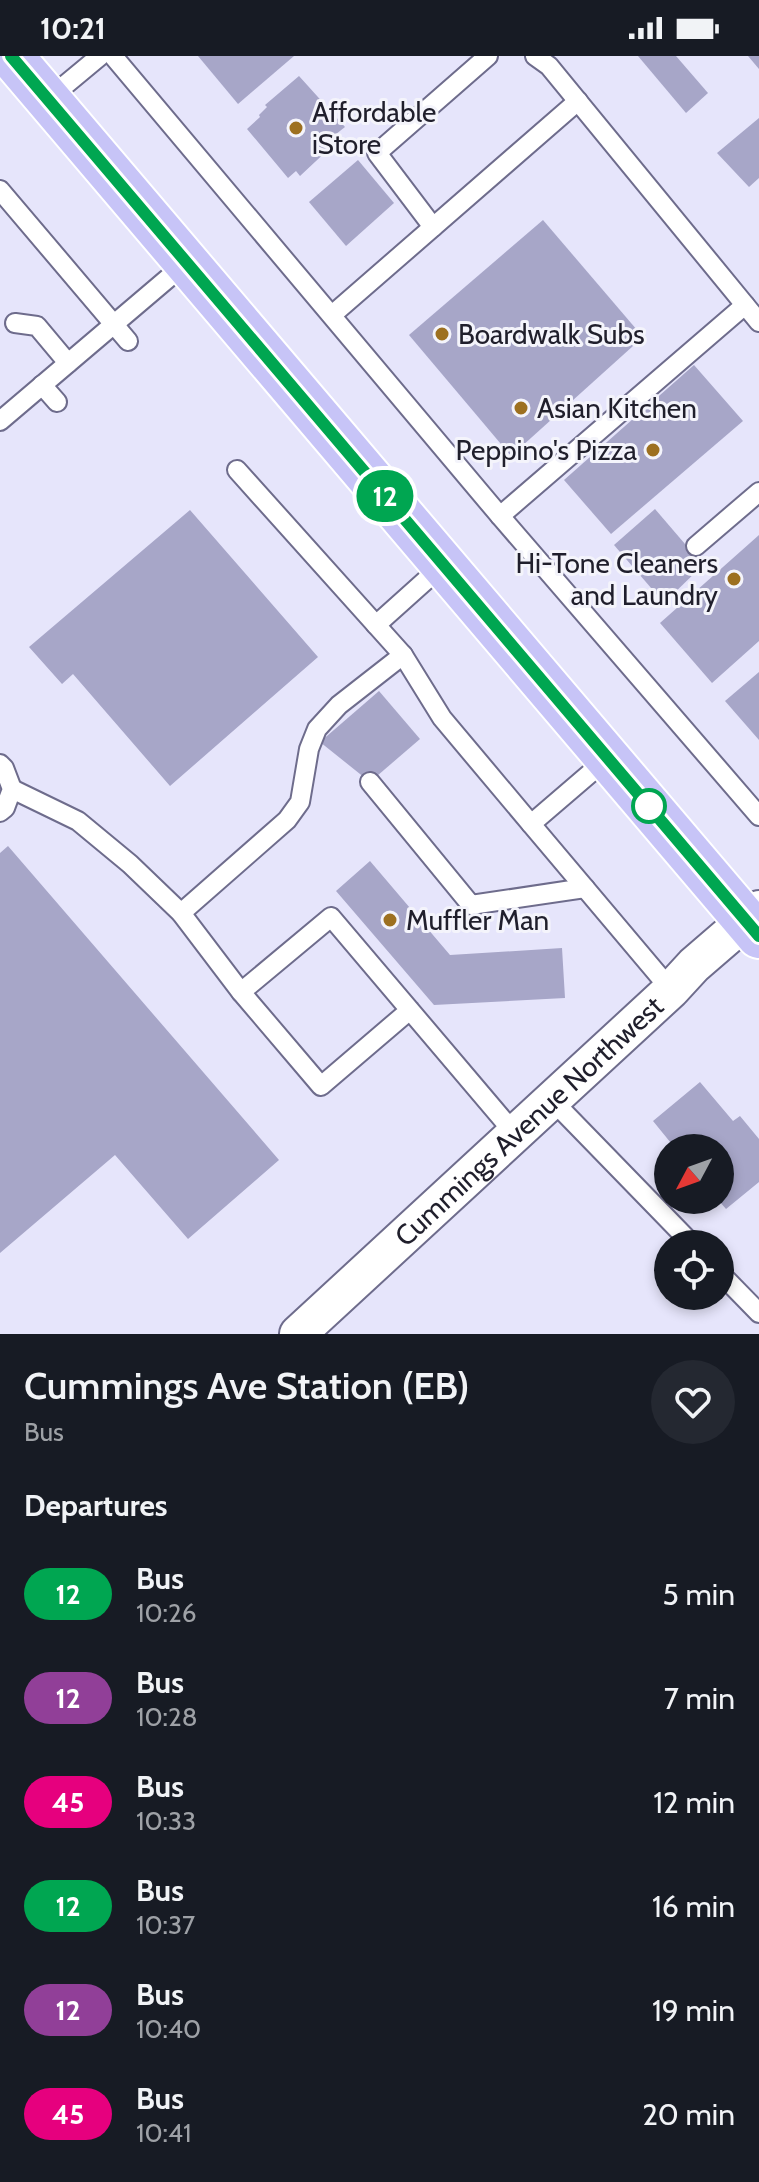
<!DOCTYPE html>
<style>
body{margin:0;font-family:Cabin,sans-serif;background:#242831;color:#f1f3f6;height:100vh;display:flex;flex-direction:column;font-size:30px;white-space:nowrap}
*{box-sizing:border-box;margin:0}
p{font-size:26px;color:#9ea1a6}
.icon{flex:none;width:44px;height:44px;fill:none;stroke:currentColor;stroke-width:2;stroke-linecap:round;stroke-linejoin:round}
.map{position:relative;height:1278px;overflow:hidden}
.drawer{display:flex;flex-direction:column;background:#171b24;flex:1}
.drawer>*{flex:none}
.badge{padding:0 16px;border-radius:26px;font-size:28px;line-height:52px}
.needle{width:52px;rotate:229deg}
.fabs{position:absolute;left:654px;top:1078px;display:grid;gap:16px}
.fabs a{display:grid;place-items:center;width:80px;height:80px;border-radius:50%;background:#171b24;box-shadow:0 4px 12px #0003;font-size:40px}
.map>.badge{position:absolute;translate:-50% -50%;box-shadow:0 0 0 4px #fff}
h2{padding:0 24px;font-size:30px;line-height:72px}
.round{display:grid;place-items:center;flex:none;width:84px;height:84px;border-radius:42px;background:#242831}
.overview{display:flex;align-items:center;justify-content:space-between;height:136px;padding:0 24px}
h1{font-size:38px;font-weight:600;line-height:60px}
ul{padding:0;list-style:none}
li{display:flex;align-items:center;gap:24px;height:104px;padding:0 24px}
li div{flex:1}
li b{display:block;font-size:30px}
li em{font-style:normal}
li .badge{min-width:88px;font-weight:700;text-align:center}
.status{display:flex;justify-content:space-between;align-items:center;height:56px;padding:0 40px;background:#171b24;direction:ltr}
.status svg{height:22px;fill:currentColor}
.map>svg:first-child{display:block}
</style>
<div class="status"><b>10:21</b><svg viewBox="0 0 49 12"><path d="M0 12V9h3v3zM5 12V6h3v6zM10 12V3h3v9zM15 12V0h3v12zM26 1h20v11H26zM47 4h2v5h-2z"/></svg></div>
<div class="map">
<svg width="759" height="1278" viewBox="0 0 759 1278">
<rect width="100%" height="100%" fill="#e6e5fb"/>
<g fill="#a7a6c8">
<path d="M198,0H294L238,48Z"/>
<path d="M638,0H676L708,37L686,57Z"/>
<path d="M748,0H759V13Z"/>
<path d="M299,20L345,71L326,86L331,91L300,120L296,115L288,122L247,73L260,61L259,59L267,51L265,49Z"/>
<path d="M759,62V122L749,131L717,97Z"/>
<path d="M358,104L394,147L346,190L309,146Z"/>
<path d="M543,164L643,281L511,400L409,279Z"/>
<path d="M694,309L743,365L611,478L564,424Z"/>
<path d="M655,453L703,509L664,547L614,489Z"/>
<path d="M190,454L318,601L170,730L73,618L62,628L29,591Z"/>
<path d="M759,479V585L712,627L660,567Z"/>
<path d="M759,616V684L725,645Z"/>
<path d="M379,635L420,683L370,726L320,686Z"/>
<path d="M8,790L279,1104L188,1183L115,1099L0,1197V797Z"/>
<path d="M370,805L450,899L562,892L565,942L434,949L336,835Z"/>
<path d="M700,1026L733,1065L740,1060L759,1083V1126L726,1153L720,1146V1092H675L653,1065Z"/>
</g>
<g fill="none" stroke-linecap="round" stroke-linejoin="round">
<defs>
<g id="lane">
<path d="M113,0L500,460L759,760"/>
<path d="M535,0L549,10L759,266"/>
<path d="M47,44L100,0"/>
<path d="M0,134L128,285"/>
<path d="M433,171L377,97L488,0"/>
<path d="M332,259L578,45"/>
<path d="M15,267L37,270L68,307"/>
<path d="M42,329L57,346"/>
<path d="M0,365L186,207"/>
<path d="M237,414L403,599L442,662L531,768"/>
<path d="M500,460L745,249"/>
<path d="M696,490L759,436"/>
<path d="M376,569L444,508"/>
<path d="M608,702L531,768L671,934"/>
<path d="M0,708L4,712L12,733L5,752L0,756"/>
<path d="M370,726L471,849L585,832"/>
<path d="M12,733L78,765L130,808L181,857L241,936"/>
<path d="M181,857L287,764L300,746L309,693L317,673L339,649L403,599"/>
<path d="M410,954L321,1030L241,936L331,861L515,1078"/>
<path d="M552,1044L692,1188"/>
<path d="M720,1217L759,1257"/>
</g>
<g id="street">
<path id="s1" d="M298,1278L671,934L694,909L759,853"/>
</g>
<path id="highway" d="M11,0L759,880"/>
</defs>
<use href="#lane" stroke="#6e6c8c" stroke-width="22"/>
<use href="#street" stroke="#6e6c8c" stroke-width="40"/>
<use href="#highway" stroke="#fff" stroke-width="48"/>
<use href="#lane" stroke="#fff" stroke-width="18"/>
<use href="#street" stroke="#fff" stroke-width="36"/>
<use href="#highway" stroke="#c7c4f7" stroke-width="44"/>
</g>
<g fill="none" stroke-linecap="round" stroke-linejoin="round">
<defs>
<path id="line" d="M11,0L759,880"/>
</defs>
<use href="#line" stroke="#fff" stroke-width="18"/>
<use href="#line" stroke="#00a651" stroke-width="12"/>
</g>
<g fill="#9d7020" stroke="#f4f4fb" stroke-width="3">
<circle cx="296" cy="72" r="8"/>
<circle cx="442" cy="278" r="8"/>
<circle cx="521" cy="352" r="8"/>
<circle cx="653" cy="394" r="8"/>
<circle cx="734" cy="523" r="8"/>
<circle cx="390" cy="864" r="8"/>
</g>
<circle fill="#fff" stroke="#00a651" stroke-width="4" cx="649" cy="750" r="16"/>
<g text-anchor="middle" stroke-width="6" stroke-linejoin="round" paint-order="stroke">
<g font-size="28" fill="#201f2c" stroke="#f4f4fb" text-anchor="start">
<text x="312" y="66">Affordable<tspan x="312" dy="32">iStore</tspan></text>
<text x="458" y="288">Boardwalk Subs</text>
<text x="537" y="362">Asian Kitchen</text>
<text x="637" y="404" text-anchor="end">Peppino's Pizza</text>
<text x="718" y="517" text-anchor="end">Hi-Tone Cleaners<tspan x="718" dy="32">and Laundry</tspan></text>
<text x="406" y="874">Muffler Man</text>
</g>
<g font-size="28" fill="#201f2c" stroke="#f4f4fb">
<text dy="10" stroke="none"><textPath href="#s1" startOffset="314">Cummings Avenue Northwest</textPath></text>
</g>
</g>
</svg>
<div class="fabs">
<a><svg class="needle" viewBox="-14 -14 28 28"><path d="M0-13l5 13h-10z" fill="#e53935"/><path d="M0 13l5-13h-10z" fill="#9ea1a6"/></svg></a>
<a><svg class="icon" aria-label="locate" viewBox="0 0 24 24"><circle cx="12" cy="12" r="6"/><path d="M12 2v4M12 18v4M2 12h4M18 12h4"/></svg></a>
</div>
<b class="badge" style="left:385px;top:440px;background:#00a651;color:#fff">12</b>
</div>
<section class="drawer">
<div class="overview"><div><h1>Cummings Ave Station (EB)</h1><p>Bus</p></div><a class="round"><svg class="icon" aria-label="heart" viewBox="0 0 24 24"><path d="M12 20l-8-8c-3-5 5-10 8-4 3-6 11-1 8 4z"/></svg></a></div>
<h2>Departures</h2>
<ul>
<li><span class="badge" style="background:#00a651;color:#fff">12</span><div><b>Bus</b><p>10:26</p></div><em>5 min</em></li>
<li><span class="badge" style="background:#913f98;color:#fff">12</span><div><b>Bus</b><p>10:28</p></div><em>7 min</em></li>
<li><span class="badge" style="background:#e6007e;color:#fff">45</span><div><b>Bus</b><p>10:33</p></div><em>12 min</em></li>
<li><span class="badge" style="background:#00a651;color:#fff">12</span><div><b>Bus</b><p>10:37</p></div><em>16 min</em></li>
<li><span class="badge" style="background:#913f98;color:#fff">12</span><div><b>Bus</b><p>10:40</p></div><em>19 min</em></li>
<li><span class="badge" style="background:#e6007e;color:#fff">45</span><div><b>Bus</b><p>10:41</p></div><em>20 min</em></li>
</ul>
</section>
